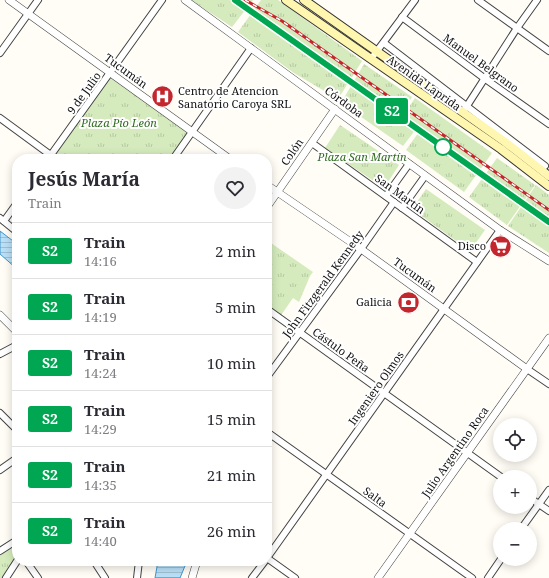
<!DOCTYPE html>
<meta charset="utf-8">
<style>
body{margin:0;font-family:"Noto Serif",serif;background:#f2f2f3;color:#2b2b33;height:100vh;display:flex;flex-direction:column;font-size:15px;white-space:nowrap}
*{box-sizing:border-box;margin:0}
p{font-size:13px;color:#7c7c81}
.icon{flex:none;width:22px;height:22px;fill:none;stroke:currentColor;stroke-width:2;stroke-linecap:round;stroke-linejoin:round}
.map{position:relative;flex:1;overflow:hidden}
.panel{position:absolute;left:12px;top:154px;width:260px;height:412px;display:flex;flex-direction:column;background:#fff;border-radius:16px;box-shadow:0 2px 10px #0003}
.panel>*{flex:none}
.badge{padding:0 8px;border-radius:3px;font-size:14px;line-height:26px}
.buttons{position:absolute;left:493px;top:418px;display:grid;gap:8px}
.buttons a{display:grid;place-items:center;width:44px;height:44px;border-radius:50%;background:#fff;box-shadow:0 2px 10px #0003;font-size:20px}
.map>.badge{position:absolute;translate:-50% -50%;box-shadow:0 0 0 2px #fff}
.round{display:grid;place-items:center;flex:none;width:42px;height:42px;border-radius:21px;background:#f2f2f3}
.head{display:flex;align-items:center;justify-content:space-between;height:68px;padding:0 16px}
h1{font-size:19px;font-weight:700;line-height:30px}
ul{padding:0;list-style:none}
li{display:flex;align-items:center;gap:12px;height:56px;padding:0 16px;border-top:1px solid #e1e1e2}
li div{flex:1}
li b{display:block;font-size:15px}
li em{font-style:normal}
li .badge{min-width:44px;font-weight:700;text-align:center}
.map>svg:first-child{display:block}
</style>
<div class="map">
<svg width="549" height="578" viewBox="0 0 549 578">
<defs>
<pattern id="park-tufts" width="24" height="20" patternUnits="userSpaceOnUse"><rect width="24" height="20" fill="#d5ebbd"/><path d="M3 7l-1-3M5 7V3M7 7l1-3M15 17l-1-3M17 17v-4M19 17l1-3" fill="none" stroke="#b6c8a1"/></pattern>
<pattern id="water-rules" width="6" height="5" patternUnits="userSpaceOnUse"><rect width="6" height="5" fill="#b9e0f7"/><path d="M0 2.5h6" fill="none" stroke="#9ebfd3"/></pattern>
</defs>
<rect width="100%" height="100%" fill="#fffdf5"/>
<g fill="url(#park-tufts)">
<path d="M191,0H253L232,27Z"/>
<path d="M261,0H278L362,61L338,99L294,73L238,32Z"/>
<path d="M364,64L412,97L400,117L416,129L403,146L341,103Z"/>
<path d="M111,73L192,131L173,159H56L51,155Z"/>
<path d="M415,98L492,153L464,192L406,150L421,129L403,116Z"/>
<path d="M340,125L399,165L384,188L325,148Z"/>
<path d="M497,158L535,185L507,225L469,197Z"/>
<path d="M536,185L549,195V253L508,226Z"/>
<path d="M426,189L485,230L470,251L412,209Z"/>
<path d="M268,241L313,272L310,276L299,302L293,298L279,318L267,309Z"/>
<path d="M17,540V561L6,578H0V551Z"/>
</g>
<g fill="url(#water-rules)" stroke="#3f96cf">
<path d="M0,231L17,244V269L0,254Z"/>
<path d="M158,561H187L180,578H155Z"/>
</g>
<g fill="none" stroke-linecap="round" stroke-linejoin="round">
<defs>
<g id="minor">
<path d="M478,0L549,51"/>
<path d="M402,17L484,78L549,124"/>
<path d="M384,43L545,166"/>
<path d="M0,53L38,0"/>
<path d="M374,55L415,0"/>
<path d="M465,109L517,28L537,0"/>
<path d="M0,118L56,159"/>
<path d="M312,143L477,262"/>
<path d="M48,159L162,0"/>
<path d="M173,159L251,48"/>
<path d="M386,196L409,164"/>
<path d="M402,208L425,176"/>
<path d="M0,218L17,232"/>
<path d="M4,221L17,203"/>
<path d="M267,309L501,477"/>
<path d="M0,354L17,345"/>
<path d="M527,369L549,384"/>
<path d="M267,377L361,249L394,202"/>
<path d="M0,413L17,430"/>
<path d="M267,432L472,578"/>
<path d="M0,470L17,458"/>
<path d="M530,498L549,511"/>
<path d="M521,529L549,490"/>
<path d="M0,551L17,540"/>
<path d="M267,558L500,230"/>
<path d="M267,558L295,578"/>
<path d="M26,561L38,578"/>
<path d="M94,561L105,578"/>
<path d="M6,578L17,561"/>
<path d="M137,578L139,561"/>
<path d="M252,578L265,561"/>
<path d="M488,578L501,559"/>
</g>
<g id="tertiary">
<path d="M9,0L230,159"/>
<path d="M185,0L500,230L549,261"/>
<path d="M267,185L361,249L527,369"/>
<path d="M267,207L335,109"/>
<path d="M0,315L17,332"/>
<path d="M192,578L197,561"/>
<path d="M378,578L549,338"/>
</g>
<g id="secondary">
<path d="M286,0L501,149L549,186"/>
<path d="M304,0L505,142L549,176"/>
</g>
</defs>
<use href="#minor" stroke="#444" stroke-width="8"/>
<use href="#tertiary" stroke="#444" stroke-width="8"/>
<use href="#secondary" stroke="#333" stroke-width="10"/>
<use href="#minor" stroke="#fff" stroke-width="6"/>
<use href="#tertiary" stroke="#fff" stroke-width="7"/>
<use href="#secondary" stroke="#fff6b0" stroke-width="8"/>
<defs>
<g id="rail">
<path d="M235,0L549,222"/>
<path d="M245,0L282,21L549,210"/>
</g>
</defs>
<use href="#rail" stroke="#c4262e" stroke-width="3"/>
<use href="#rail" stroke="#fff" stroke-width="1.5" stroke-dasharray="4.5" stroke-linecap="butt"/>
</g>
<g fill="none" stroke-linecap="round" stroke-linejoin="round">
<defs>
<path id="line" d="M235,0L549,222"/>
</defs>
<use href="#line" stroke="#fff" stroke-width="9"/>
<use href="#line" stroke="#00a651" stroke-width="6"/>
</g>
<defs>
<symbol id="hospital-disc" viewBox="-11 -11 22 22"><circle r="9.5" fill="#c4262e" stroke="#fff"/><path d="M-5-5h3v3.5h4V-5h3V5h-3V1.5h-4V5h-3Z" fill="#fff"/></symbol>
<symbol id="supermarket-disc" viewBox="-11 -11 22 22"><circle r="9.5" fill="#c4262e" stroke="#fff"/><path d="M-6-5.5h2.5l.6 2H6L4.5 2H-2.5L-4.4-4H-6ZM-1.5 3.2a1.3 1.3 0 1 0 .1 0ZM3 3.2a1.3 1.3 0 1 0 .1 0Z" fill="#fff"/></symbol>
<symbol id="bank-disc" viewBox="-11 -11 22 22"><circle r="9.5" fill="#c4262e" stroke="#fff"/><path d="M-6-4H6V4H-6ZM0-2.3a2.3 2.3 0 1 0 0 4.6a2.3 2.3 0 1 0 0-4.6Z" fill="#fff"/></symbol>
</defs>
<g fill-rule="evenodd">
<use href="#hospital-disc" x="150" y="84" width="25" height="25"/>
<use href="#supermarket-disc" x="488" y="234" width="25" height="25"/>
<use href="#bank-disc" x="396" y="290" width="25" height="25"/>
</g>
<circle fill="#fff" stroke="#00a651" stroke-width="2" cx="443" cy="147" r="8"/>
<g text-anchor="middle" stroke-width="4" stroke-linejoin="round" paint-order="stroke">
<g font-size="11" fill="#111" stroke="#fff">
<text transform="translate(481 63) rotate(36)" y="4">Manuel Belgrano</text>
<text transform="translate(126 71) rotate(36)" y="4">Tucumán</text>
<text transform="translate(424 83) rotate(35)" y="4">Avenida Laprida</text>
<text transform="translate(84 93) rotate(-54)" y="4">9 de Julio</text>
<text transform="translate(344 102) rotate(36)" y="4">Córdoba</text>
<text transform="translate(292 152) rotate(-55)" y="4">Colón</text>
<text transform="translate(400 194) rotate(36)" y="4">San Martín</text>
<text transform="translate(415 275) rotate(36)" y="4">Tucumán</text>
<text transform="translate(323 284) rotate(-54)" y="4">John Fitzgerald Kennedy</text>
<text transform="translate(341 350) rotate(36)" y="4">Cástulo Peña</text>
<text transform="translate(376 388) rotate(-55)" y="4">Ingeniero Olmos</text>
<text transform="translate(455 452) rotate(-55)" y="4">Julio Argentino Roca</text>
<text transform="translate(375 497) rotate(36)" y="4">Salta</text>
</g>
<g font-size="11" fill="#111" stroke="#fff" text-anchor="end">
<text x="178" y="95" text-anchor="start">Centro de Atencion<tspan x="178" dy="13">Sanatorio Caroya SRL</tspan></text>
<text x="486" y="250">Disco</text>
<text x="392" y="306">Galicia</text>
</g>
<g font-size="11" font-style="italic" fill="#2f6b1f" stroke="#fff">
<text x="119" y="127">Plaza Pío León</text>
<text x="362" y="161">Plaza San Martín</text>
</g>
</g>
</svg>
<div class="buttons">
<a><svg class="icon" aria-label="locate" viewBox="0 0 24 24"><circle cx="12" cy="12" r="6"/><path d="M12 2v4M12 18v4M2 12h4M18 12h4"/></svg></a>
<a>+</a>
<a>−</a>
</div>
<b class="badge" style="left:392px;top:111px;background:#00a651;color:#fff">S2</b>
<section class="panel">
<div class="head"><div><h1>Jesús María</h1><p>Train</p></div><a class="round"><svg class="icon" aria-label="heart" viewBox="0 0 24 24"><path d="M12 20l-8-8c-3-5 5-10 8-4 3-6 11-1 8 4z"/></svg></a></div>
<ul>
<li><span class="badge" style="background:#00a651;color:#fff">S2</span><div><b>Train</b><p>14:16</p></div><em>2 min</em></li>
<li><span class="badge" style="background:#00a651;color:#fff">S2</span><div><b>Train</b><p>14:19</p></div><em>5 min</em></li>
<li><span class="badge" style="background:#00a651;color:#fff">S2</span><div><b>Train</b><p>14:24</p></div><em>10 min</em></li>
<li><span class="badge" style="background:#00a651;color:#fff">S2</span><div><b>Train</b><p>14:29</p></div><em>15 min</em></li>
<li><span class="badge" style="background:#00a651;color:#fff">S2</span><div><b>Train</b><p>14:35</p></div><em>21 min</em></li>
<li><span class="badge" style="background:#00a651;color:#fff">S2</span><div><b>Train</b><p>14:40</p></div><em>26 min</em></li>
</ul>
</section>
</div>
